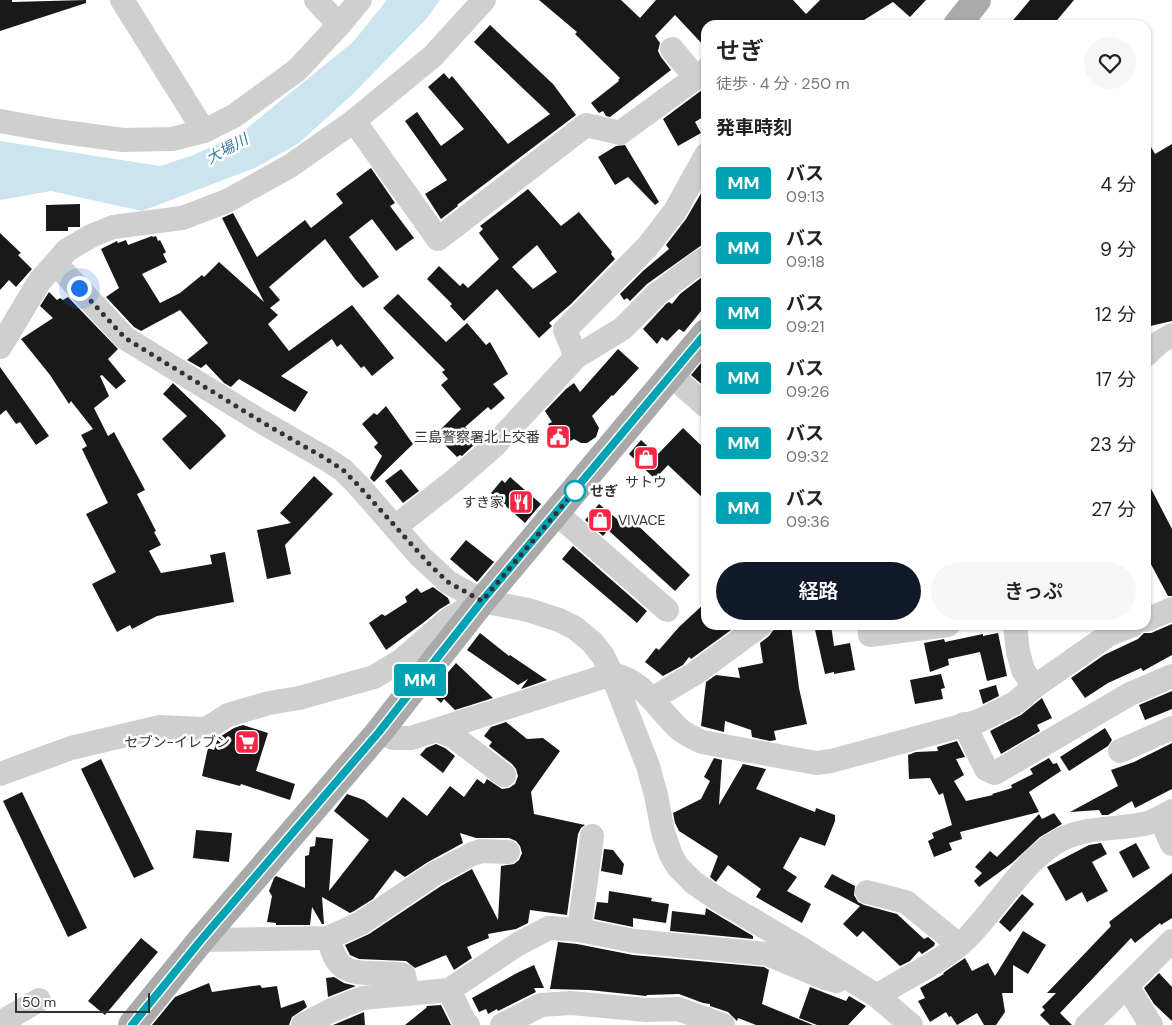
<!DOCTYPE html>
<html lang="ja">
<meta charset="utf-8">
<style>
body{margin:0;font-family:"DM Sans","Noto Sans JP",sans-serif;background:#f6f6f6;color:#222;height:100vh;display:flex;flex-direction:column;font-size:19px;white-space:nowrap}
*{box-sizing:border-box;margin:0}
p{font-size:16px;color:#767676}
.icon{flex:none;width:28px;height:28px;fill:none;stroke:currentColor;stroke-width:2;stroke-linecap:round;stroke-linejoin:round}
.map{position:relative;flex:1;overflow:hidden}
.side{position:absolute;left:701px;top:20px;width:450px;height:610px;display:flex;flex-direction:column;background:#fff;border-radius:15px;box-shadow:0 1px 4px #0004}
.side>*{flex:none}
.badge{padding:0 10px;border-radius:4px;font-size:18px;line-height:32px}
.scale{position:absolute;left:15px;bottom:12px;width:135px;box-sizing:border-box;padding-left:5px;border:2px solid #323232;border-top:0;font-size:14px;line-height:18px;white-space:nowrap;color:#323232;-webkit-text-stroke:4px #fff;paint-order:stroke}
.you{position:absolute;width:25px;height:25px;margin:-12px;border:4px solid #fff;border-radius:50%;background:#1a73e8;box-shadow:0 0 0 8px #1a73e833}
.map>.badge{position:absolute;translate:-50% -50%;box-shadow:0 0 0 2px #fff}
h2{padding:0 15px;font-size:19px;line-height:45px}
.round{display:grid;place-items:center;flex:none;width:52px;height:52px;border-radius:26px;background:#f6f6f6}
.head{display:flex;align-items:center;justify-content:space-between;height:85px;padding:0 15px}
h1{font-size:24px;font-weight:600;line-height:38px}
.primary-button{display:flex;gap:10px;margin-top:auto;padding:10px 15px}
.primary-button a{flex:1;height:58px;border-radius:30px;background:#111827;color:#fff;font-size:20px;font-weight:600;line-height:58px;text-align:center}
.primary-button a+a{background:#f6f6f6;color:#222}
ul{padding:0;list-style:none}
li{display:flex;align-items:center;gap:15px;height:65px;padding:0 15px}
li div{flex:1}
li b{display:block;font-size:19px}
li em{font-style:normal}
li .badge{min-width:55px;font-weight:700;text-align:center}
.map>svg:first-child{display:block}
</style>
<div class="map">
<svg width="1172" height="1025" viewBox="0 0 1172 1025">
<rect width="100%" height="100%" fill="#fff"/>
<path fill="#cbe4f0" d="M387,0H440L427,18L354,93L299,143L257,167L142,211L51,191L0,200V141L160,166L193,155L240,134L353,42Z"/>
<g fill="#191919" fill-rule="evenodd">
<path d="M0,0H12V2L86,0V3L0,31Z"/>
<path d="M539,0H621L640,18L656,0H793L806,14L820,0H926L910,17L893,2L864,20L867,25H706V48L675,15L655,36L660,43L658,51L661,57L671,70L610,117L606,116L603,111L599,113L591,103L619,81L618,80L620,78L575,34L577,32Z"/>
<path d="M1030,0H1074L1053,25H1009Z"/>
<path d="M490,25L553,84L576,115L457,205L458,206L441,219L425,194L447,180L405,121L417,112L441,146L464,129L428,87L444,73L449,79L452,76L508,144L550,114L474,42Z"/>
<path d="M706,87V115L695,122L701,133L678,146L663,119Z"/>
<path d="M1146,138L1155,154L1172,144V321L1146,327Z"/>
<path d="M625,145L659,202L655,205L628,177L615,185L598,157L616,146Z"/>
<path d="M371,168L395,203L390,206L414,238L396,251L372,219L349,237L379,277L363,288L355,279L325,239L269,287L280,300L270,308L278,315L268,324L289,351L352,305L394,358L372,376L364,366L361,368L341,344L337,347L332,339L281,376L308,392L295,412L239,379L231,387L224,383L206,364L201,368L187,360L208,343L180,310L141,331L134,327L106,297L119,288L101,249L117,241L118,243L126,240L128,245L152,236L153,237L156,236L158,241L160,240L166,252L163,254L167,262L142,274L160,303L180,293L202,275L204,277L219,262L264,302L222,218L233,213L257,257L305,220L311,228L343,203L336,194Z"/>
<path d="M706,187V242L647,284L630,301L627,298L624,300L620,294L643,271L669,249L666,245L686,219L703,190Z"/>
<path d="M528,189L561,226L579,212L612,252L611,254L615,259L571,304L549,323L552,326L539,338L497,289L464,321L450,306L452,304L427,279L439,266L460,286L463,283L468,288L499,259L479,233L483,229L480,226ZM537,245L557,272L533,289L512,267Z"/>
<path d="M80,204V227H68V231H46V205Z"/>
<path d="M0,233L21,253L18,255L32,269L16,287L9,280L0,290Z"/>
<path d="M706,274V305L684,332L679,329L667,341L662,337L657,344L643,329L666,304L669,302L672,304L680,294Z"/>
<path d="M49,292L57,300L60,298L63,300L68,297L118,349L108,359L126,381L116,389L102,375L100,376L109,396L94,408L108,436L114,432L145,490L137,494L156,531L154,532L161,545L149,551L161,573L212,564L210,555L225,552L234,602L157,616L132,629L130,625L117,632L92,584L116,572L86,514L108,503L82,449L87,446L81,435L93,429L71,401L69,404L50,375L21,339L53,318L40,306Z"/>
<path d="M398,294L446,342L467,323L486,345L490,342L508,374L493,384L505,398L491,410L488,407L465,427L478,439L476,442V443L462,456L460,455L457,457L435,435L461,409L441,385L448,379L442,372L445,370L383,308Z"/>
<path d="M618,349L639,368L613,396L612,395L592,416L599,428L596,437L587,443H581L574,439L565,444L563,442L560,444L548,424L552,422L545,411L566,389L574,383L580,392Z"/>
<path d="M706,357V388L691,375Z"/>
<path d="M0,367L49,436L36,445L20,422L16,424L6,410L0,415Z"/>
<path d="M173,383L220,428L226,436L190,470L162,439L187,416L163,394Z"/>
<path d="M386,406L413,444L374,482L370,478L382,456L374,447L378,443L362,424L374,413L377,415Z"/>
<path d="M683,428L706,450V501L668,465L655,479L629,454L641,440L657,455Z"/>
<path d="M401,469L419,491L403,503L385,481Z"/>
<path d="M314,476L333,494L285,545L291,574L267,579L257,530L291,523L280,513Z"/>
<path d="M510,477L541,504L525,523L491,493L502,480L505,483Z"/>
<path d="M1146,479L1172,529V596H1168L1146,555Z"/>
<path d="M599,504L623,524L629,517L690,575L675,591L608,530L603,536L585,520Z"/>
<path d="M466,540L494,562L477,582L450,559Z"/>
<path d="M573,546L647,611L637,623L562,559Z"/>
<path d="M433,587L448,598L450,603L440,609L423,623L386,650L369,623L382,614L385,616L407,602L405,597L417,588L421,593Z"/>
<path d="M706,602V625H738L691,659L689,657L683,665L663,676L645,662L656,648L659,650L679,627Z"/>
<path d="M1172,624V655L1143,671L1141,668L1108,683L1085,698L1071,678L1104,655L1138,639L1144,633H1151Z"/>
<path d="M777,625H791L799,688L807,724L774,731L776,740L770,741L752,737L751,730L725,721L724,732L701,726L706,682L716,675L740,678L738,668L763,663L760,643L769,636Z"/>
<path d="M814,625H831L834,646L850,643L855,670L834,674V672L825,674Z"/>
<path d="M480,633L509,656L510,655L547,680L521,689L528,679L518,685L467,650Z"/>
<path d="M998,633L1007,676L987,681L980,652L948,659L949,665L930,672L924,643L944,639L945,642L983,634V636Z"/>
<path d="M456,663L493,698L455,710L444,699L441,703L430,693Z"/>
<path d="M941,674L945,688L941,689L943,699L915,704L910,680Z"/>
<path d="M996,685L999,696L983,704L979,690Z"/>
<path d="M1172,691V709L1145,720L1139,705Z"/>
<path d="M1042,698L1052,718L1037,725L1040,731L1001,754L990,731L1021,715Z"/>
<path d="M506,722L527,739L543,738L560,751L531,792L534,814L585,825L581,828L578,834L567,915L530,910L528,923L516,929L488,934L489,938L467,947L472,958L454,970L446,955L415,968L406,961L359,959L350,955L345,945L369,934L441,886L472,869L498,920L501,866L514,864L519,860L522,853L520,846L516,841L509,838H476L460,833L463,843L428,862L405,877L395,870L373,899L354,911L350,913L322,897L324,924H322L312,907L310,925H276V923L267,922L272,896L269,891L274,878L276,876L305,888V856L309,855L310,847L315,846L316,837L333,839L329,891L369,840L334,811L347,794L364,800L387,818L403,797L427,816L450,786L464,797L477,779L484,784L487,779L502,789L509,788L515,784L518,776L516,769L512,764L489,746L492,742L484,736L491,727Z"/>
<path d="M243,725L268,733L256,771L295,784L290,800L241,784L240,786L202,776L208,748L214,750L218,738L234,728Z"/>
<path d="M1105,728L1112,740L1108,746L1069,771L1060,757Z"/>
<path d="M957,741L965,757L956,759L964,775L954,781L966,801L993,795L992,794L1012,788L1011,785L1033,774L1030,769L1049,758L1053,764L1057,763L1061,771L1029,792L1039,812L960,832L962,839L949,843L952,850L934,857L928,841L934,838L932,833L952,825L943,793L939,795L930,778L909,779L908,755L916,752L938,751L937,747Z"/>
<path d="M1172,743V789L1135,808L1132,801L1108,815H1102L1099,810L1070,812L1118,786L1111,770L1134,762Z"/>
<path d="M436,744L445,748L455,756L443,773L420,755L426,748Z"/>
<path d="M714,758L722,760L719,805L743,764L766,769L756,789L815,812L816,808L835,815V821L825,846L800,837L783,868L797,877L787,891L811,904L802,923L756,897L761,889L728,865L716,882L710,877L718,856L679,831L675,823L673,813L701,799L710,781L704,777Z"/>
<path d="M101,759L154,869L134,878L81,769Z"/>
<path d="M22,792L87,928L68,937L3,801Z"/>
<path d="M1054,813L1062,824L1040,837L1012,863L979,887L974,881L982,873L975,867L990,851L997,857L1039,814L1042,819Z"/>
<path d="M196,830L232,833L229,862L193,858Z"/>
<path d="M1101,843L1107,854L1092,862L1108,891L1087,902L1082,892L1066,901L1047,867L1089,845Z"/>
<path d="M1136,843L1150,868L1133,878L1119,852Z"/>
<path d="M604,849L613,850L624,864L622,875L601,871Z"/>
<path d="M1172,873V918L1161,925L1160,923L1135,943L1131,938L1060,1013L1072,1025H1050L1040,1015L1045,1010L1042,1007L1056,993H1047L1111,926L1109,922Z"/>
<path d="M832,874L855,886L854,895L858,902L864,905L897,914L924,939L928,937L935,943L934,946L922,954L919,951L910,961L900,966L863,931L857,937L843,924L860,906L824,887Z"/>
<path d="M609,891L652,898L651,901L669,904L666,923L633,918V927L594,919L597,902L608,903Z"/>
<path d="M1022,894L1034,904L1010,932L999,922Z"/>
<path d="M706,908L753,936V939L670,931L672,911L705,915Z"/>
<path d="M1023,931L1046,945L1028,974L1013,965V993H1002L1005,1012L996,1025H984L977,1013L957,1025L951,1016L949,1017L946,1012L930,1022L918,1001L925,998L920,988L944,974L943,973L965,958L972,971L988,963L995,976Z"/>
<path d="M141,938L158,952L105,1015L88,1001Z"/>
<path d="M558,942L577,944L633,955L764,967L769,970L762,1004L813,1025H756L738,1018L737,1021L728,1012L710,1006V1004L703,1003L679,994L647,995L646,996L589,990L550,989Z"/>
<path d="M534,965L544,988H534L536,992L498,1011L497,1009L488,1014L486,1009L479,1012L472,998L517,973Z"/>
<path d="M1159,973L1172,987V1021L1154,1004L1144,988Z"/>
<path d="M334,977L344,983L356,986L328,997L326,978Z"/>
<path d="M209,983L212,992L260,985L262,988L277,986L281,1008L304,1000L307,1007L292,1017L289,1025H152L175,997Z"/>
<path d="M810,987L846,1001L849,996L866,1006L848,1025H817L799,1018Z"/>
<path d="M441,1005L451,1025H405L426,1008L427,1006Z"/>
<path d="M364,1012L365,1025H333L338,1023Z"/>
</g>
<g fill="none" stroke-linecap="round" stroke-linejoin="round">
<g stroke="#cfcfcf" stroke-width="24">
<path d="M122,0L204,131"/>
<path d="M316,0L339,25"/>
<path d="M672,49L696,78"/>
<path d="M0,121L56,131L123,140L172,139L204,131L234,116L297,70L339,25L360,0"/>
<path d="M354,121L438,239L586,125L620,133L706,70"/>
<path d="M56,264L125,338L262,422L328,460L343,470L358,485L420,556L448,582L482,601L528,610L559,620L575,628L592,642L603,656L612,674L648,766L656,795L663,832L671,855L678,867L694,883L719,900L797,946L877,996L911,1025"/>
<path d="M0,347L39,282L67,250L91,236L113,227L182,218L227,201L290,166L354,121L433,56L484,0"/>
<path d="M1146,355L1160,342L1172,335"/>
<path d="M576,357L565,330L648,246L675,211L706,155"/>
<path d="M671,375L706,406"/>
<path d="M556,513L667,610"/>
<path d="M395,527L455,480L494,446L576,357L622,329L657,294L701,261L706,259"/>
<path d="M1146,620L1172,609"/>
<path d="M869,625L870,635L948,625"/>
<path d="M1015,625L1018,652L1023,670L1034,687"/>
<path d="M652,699L694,674L761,625"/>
<path d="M964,724L986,769L995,773L1130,694L1172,676"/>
<path d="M437,730L454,737L504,775"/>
<path d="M379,732L393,738H411L612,674C645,682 655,706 678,728C685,734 693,738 702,742L816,763L831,761L979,721L1015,703L1034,687L1110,634L1133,625"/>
<path d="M1120,751L1172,728"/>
<path d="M0,774L71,748L160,727L206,729L228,715L269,703L299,698L374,677L402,660L449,619L480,602"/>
<path d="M1160,818L1172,844"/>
<path d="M867,892L906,902L959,945"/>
<path d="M579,930L592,836"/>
<path d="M328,938C330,944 332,951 335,957C347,982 382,969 404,975L408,993"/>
<path d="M201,940L328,938L361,923L434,874L472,854L481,851L508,852"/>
<path d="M1127,986L1151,1025"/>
<path d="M449,990L465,1023L468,1025"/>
<path d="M877,996C908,975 944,962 970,935C998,906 1025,858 1062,839C1088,826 1120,830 1148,823C1156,820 1164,816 1172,811"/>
<path d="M0,1023L39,1000"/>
<path d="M303,1025L332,1010L363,998L449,990L518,944L549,928L579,930L634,941L767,954L825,978L836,981"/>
<path d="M502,1025L541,1005L571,1003L646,1010L678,1009L723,1025"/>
<path d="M1087,1025L1172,941"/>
</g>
<g stroke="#aaa" stroke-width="28">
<path d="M957,25L977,0"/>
<path d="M132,1025L201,940L379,732L482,601L706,333"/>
</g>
</g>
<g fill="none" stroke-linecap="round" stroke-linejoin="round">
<defs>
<path id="line" d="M132,1025L201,940L379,732L482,601L706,333"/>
</defs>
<use href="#line" stroke="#fff" stroke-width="11"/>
<use href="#line" stroke="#00a3b4" stroke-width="8"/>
<path stroke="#323232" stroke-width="5" stroke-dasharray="0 9" d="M79,288L125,338L262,422L328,460L343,470L358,485L431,566L448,582L482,601L579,486L575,491"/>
</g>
<defs>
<symbol id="civic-square" viewBox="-11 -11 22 22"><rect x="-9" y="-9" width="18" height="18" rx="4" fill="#f42845" stroke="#fff"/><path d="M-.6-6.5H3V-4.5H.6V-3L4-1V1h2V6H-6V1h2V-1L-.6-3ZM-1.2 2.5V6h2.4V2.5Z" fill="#fff"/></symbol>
<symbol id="shop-square" viewBox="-11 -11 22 22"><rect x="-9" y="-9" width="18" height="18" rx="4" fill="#f42845" stroke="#fff"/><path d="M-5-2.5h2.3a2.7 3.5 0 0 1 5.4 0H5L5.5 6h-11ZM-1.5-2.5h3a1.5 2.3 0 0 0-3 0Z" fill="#fff"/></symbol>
<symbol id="restaurant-square" viewBox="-11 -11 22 22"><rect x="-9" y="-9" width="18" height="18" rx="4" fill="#f42845" stroke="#fff"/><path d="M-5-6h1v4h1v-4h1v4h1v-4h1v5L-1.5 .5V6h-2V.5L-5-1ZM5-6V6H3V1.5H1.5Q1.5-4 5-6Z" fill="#fff"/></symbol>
<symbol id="supermarket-square" viewBox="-11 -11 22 22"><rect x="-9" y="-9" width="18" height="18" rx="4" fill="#f42845" stroke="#fff"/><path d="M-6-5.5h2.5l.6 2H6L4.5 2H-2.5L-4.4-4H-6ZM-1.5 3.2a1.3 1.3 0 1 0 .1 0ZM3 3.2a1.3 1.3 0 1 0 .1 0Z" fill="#fff"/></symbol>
</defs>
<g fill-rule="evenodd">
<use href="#civic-square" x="544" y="423" width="28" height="28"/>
<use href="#shop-square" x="632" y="444" width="28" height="28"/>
<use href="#restaurant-square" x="507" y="488" width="28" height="28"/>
<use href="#shop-square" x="586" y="506" width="28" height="28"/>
<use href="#supermarket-square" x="233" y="728" width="28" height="28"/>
</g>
<circle fill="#fff" stroke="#00a3b4" stroke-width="2.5" cx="575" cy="491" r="10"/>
<g text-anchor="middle" stroke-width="5" stroke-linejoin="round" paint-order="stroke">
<g font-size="14" fill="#323232" stroke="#fff" text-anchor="end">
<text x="540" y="442">三島警察署北上交番</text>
<text x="646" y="487" text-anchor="middle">サトウ</text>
<text x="504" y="507">すき家</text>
<text x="618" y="525" text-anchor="start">VIVACE</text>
<text x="230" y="747">セブン-イレブン</text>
</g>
<g font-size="14" font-weight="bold" fill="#323232" stroke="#fff" text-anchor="start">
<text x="590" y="496">せぎ</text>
</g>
<g font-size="15" font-style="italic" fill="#377c9d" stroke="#fff">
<text transform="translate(227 149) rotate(-29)" y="5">大場川</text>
</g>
</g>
</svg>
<div class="scale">50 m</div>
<div class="you" style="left:79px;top:288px"></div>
<b class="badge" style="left:420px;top:680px;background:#00a3b4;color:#fff">MM</b>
<section class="side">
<div class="head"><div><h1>せぎ</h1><p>徒歩 · 4 分 · 250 m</p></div><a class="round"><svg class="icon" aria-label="heart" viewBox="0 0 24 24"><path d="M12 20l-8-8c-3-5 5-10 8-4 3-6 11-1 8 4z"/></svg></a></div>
<h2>発車時刻</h2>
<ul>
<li><span class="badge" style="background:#00a3b4;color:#fff">MM</span><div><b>バス</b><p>09:13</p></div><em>4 分</em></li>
<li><span class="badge" style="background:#00a3b4;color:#fff">MM</span><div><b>バス</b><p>09:18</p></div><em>9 分</em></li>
<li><span class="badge" style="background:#00a3b4;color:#fff">MM</span><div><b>バス</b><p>09:21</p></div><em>12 分</em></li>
<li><span class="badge" style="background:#00a3b4;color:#fff">MM</span><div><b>バス</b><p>09:26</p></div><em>17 分</em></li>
<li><span class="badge" style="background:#00a3b4;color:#fff">MM</span><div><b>バス</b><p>09:32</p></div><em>23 分</em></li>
<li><span class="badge" style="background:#00a3b4;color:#fff">MM</span><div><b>バス</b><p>09:36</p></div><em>27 分</em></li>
</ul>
<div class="primary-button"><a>経路</a><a>きっぷ</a></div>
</section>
</div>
